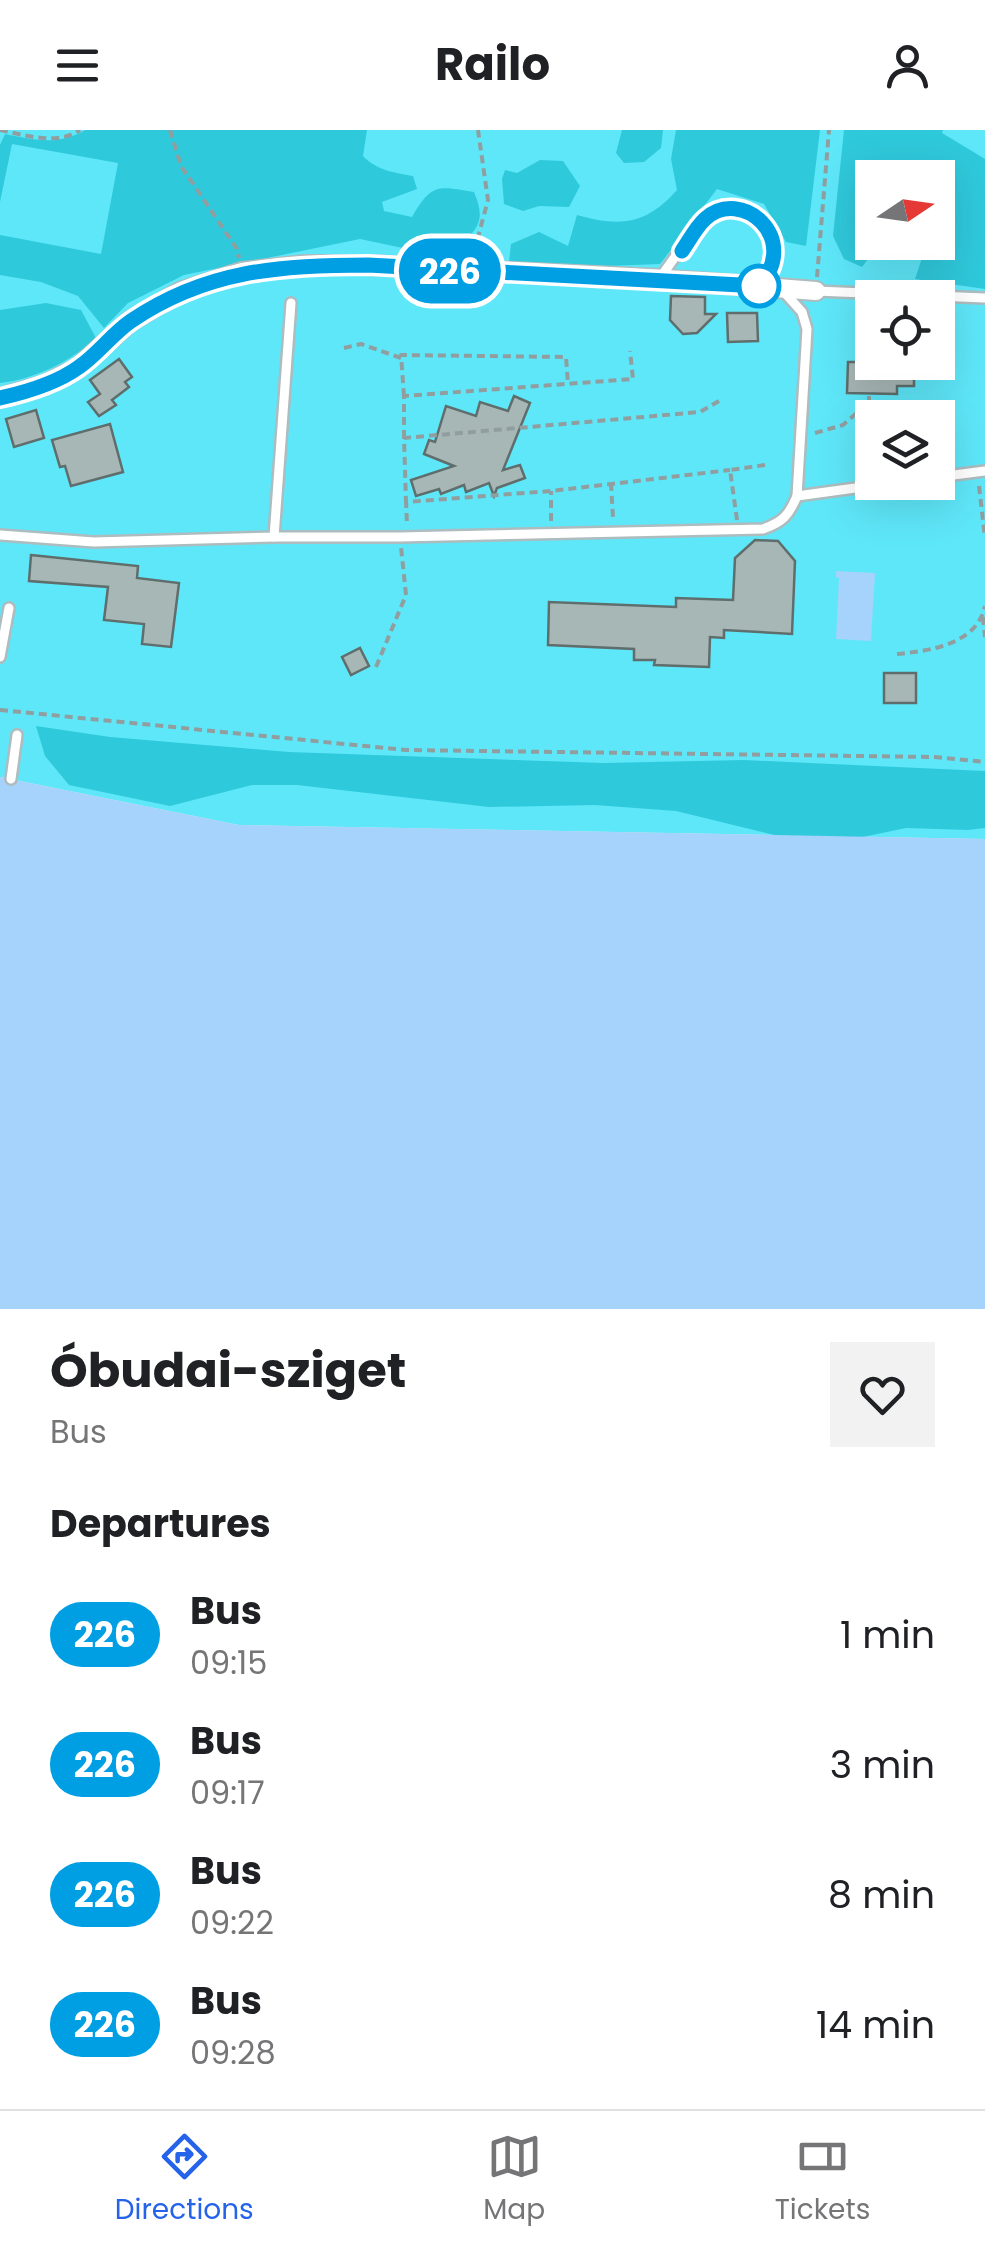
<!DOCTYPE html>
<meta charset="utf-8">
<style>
body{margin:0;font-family:Poppins,sans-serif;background:#f2f2f2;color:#202124;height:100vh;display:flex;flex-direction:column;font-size:38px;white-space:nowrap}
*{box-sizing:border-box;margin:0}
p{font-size:32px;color:#757577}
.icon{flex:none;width:55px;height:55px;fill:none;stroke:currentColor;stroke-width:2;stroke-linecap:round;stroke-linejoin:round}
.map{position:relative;height:1179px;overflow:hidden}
.panel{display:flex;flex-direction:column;background:#fff;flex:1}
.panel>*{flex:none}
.badge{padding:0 20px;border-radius:32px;font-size:35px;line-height:65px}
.needle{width:65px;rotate:77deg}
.fabs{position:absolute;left:855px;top:30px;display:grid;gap:20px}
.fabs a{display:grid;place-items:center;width:100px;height:100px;border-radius:0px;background:#fff;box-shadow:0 10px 40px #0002;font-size:50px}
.map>.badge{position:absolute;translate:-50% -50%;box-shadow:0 0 0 5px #fff}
h2{padding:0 50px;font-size:38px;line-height:90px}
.round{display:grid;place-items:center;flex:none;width:105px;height:105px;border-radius:0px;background:#f2f2f2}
.summary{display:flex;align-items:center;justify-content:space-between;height:170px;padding:0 50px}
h1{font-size:48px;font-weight:700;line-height:75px}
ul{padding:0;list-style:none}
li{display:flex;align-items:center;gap:30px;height:130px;padding:0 50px}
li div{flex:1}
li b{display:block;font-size:38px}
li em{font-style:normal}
li .badge{min-width:110px;font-weight:700;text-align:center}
header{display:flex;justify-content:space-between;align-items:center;height:130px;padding:0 50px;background:#fff;font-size:45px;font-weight:700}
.menu{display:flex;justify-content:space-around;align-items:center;height:140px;border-top:2px solid #e0e0e0;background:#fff;font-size:28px;color:#757577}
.menu a{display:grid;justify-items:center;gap:5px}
.menu .selected{color:#2563eb}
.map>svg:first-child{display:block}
</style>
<header><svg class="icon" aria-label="menu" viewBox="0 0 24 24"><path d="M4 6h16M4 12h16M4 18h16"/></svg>Railo<svg class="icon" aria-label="person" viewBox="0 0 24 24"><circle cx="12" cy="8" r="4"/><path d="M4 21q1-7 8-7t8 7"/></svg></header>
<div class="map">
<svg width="985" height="1179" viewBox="0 0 985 1179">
<rect width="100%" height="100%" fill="#d8e9eb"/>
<path fill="#5ee7f9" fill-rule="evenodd" d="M0,0H985V709L239,695L0,647ZM872,48H938V112H872ZM872,168H938V232H872ZM872,288H938V352H872Z"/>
<g fill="#2fc9dc">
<path d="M85,0H367L363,26C376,40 395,43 413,46L417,59L382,72L384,81L412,87C432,53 437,56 474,62C481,79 484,92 469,106V117L460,130L360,109L184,145L128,173L104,198L78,166L41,152L0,145V105L101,124L118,33L12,14L0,72V15L5,4C34,10 59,16 85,0Z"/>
<path d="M622,0H663L661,18L644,32L624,33L616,23Z"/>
<path d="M676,0H820L806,116L786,112L764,74L717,59L660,134L607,136L509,132L511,114L539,102L568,116L577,85C620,97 646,95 677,60L671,29Z"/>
<path d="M844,0H943L942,3L985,29V159L915,149L927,113L938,112V48H872V112L880,113L862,137L844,129L833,106Z"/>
<path d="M540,30L563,31L580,56L569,77L539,76L523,81L504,74L502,49L505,40L517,43Z"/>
<path d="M46,173L81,180L96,208C70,232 35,249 0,253V180Z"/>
<path d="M36,596L110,607L289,622L604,633L744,630L985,641V698L968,700L906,698L820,716L676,681L595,675L489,677L297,655H252L170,676L69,655L45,626Z"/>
</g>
<g fill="#a5d3fb">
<path d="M836,441L875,443L871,511L836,509L839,448L836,447Z"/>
<path d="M0,647L239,695L985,709V1179H0Z"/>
</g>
<g fill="#a7b7b5" stroke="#5f6e6c" stroke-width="2.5">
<path d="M671,166L705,167V184H716L697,203L683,204L670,190Z"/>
<path d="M727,183H757L758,211L728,212Z"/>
<path d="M119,229L132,247L125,252L129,257L112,270L116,275L99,286L88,272L100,264L90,250Z"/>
<path d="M848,232H914V256H897V264L847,263Z"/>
<path d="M514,266L530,273L503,340L520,335L525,348L497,358L494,366L489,353L466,362L464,355L441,364L439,359L416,366L411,350L454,336L424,324L429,310L435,312L446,276L476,286L480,272L508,281Z"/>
<path d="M36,280L44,308L14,317L6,289Z"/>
<path d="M110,294L123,342L71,356L65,336L60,337L52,310Z"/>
<path d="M755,410L778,411L795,431L792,504L724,500V508L710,507L709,537L654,535L655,530H634V519L548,515L549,472L676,477V468L733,470L735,428Z"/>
<path d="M31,425L138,436L137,448L179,453L171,517L142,514L144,494L104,490L108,457L29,451Z"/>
<path d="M360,518L369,536L351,545L342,527Z"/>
<rect x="884" y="543" width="32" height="30"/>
</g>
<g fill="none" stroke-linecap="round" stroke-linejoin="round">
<defs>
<g id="lane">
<path d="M659,149C671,134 696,94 708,86C751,57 796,115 761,154"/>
<path d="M816,161L985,168"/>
<path d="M938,347L985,341"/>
<path d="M797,366L899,352"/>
<path d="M0,405L94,412L274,407L291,173"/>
<path d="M274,407H400L763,399C783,392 789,385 797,366L807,199L802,182L784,162"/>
<path d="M0,527L9,478"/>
<path d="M11,649L17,605"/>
</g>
<path id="street" d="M0,268L44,255L78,238L129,192L180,162L242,142L305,135H368L659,149L816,161"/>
</defs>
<use href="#lane" stroke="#adbcbf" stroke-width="14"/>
<use href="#street" stroke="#adbcbf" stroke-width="22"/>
<g stroke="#919e9f" stroke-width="4" stroke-dasharray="8 5" stroke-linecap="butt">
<path d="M0,0C26,5 56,16 80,0"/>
<path d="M170,0L181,36L237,119L239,128"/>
<path d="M474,122L488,70L478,0"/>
<path d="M817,147L829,0"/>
<path d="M344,218L361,214L401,228"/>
<path d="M404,266L401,225L566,227L568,254"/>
<path d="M719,271L700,282L404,308L406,372L551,361L730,340"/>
<path d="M869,272L883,288"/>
<path d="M815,303L843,295L869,272V266"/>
<path d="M404,308V266L633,249L630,221"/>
<path d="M611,353L613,388"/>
<path d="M979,356L985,408"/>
<path d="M406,370L407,395"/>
<path d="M737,390L730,340L765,335"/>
<path d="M551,391V361"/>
<path d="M983,487L985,507"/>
<path d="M897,524C930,521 977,514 985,476"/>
<path d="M376,537L406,465L401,417"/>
<path d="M0,580L406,620L935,627L985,632"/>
</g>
<use href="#lane" stroke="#fff" stroke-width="9"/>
<use href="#street" stroke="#fff" stroke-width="18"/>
</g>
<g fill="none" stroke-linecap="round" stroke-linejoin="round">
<defs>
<path id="line" d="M0,268C27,262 57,253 79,237C98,224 112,204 131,191C206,140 281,135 368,135L759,156C802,108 741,56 705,89C696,97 689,111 682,121"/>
</defs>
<use href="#line" stroke="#fff" stroke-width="22"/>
<use href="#line" stroke="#009ee3" stroke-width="15"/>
</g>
<circle fill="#fff" stroke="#009ee3" stroke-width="5" cx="759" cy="156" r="20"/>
</svg>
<div class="fabs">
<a><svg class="needle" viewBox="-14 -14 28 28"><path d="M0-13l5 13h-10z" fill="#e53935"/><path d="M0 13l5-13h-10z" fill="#757577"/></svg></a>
<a><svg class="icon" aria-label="locate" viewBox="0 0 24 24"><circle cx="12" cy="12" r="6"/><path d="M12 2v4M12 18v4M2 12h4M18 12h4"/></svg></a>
<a><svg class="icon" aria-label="layers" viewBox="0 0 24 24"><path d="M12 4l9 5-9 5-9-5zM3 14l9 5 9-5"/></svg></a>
</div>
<b class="badge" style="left:450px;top:141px;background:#009ee3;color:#fff">226</b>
</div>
<section class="panel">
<div class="summary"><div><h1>Óbudai-sziget</h1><p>Bus</p></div><a class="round"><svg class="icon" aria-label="heart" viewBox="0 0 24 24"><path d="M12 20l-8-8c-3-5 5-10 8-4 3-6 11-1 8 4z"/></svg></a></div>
<h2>Departures</h2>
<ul>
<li><span class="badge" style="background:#009ee3;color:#fff">226</span><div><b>Bus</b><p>09:15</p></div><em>1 min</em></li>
<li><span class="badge" style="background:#009ee3;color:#fff">226</span><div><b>Bus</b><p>09:17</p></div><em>3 min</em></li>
<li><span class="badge" style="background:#009ee3;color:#fff">226</span><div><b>Bus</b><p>09:22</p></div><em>8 min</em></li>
<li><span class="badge" style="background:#009ee3;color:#fff">226</span><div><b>Bus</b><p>09:28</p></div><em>14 min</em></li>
</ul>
</section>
<nav class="menu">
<a class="selected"><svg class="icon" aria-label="directions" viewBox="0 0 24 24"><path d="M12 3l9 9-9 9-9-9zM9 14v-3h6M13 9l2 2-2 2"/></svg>Directions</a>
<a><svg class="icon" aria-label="map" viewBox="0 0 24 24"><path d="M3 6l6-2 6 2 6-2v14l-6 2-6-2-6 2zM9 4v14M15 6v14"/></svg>Map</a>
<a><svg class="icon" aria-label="tickets" viewBox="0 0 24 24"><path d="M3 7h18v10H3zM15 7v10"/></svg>Tickets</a>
</nav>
